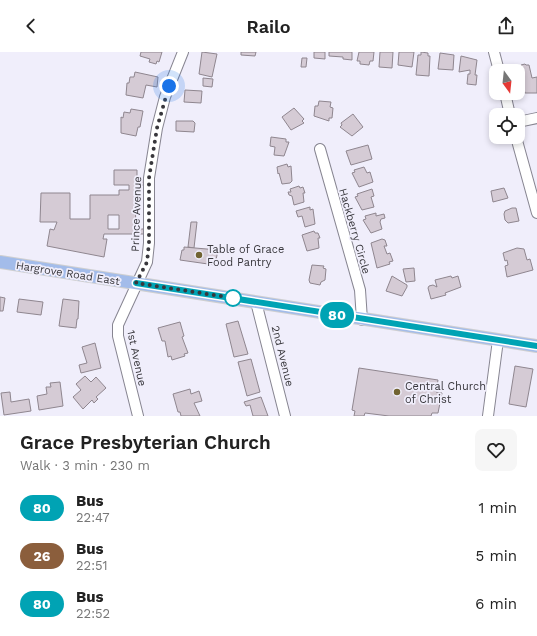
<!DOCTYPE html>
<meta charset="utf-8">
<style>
body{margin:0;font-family:"Work Sans",sans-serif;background:#f6f6f6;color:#222;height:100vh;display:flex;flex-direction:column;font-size:15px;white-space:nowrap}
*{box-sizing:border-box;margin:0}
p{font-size:13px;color:#767676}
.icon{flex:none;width:22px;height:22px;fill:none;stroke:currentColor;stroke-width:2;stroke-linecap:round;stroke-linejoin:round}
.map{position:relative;height:364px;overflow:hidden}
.sheet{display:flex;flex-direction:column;background:#fff;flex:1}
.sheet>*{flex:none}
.badge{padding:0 8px;border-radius:13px;font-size:14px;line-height:26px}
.needle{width:26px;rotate:165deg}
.buttons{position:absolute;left:489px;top:12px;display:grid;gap:8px}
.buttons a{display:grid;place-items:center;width:36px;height:36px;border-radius:8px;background:#fff;box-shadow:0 2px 6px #0003;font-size:20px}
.you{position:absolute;width:20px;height:20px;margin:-10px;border:3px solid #fff;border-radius:50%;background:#1a73e8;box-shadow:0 0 0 6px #1a73e833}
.map>.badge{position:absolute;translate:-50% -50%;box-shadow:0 0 0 2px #fff}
.round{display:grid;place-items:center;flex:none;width:42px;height:42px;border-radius:8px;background:#f6f6f6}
.overview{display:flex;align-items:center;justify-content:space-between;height:68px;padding:0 20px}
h1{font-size:19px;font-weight:600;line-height:30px}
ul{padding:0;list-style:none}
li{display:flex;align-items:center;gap:12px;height:48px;padding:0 20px}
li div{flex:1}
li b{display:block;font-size:15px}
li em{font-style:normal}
li .badge{min-width:44px;font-weight:700;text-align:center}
header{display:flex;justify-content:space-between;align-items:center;height:52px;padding:0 20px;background:#fff;font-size:18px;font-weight:600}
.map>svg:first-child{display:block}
</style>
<header><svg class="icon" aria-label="back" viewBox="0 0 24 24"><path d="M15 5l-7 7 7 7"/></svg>Railo<svg class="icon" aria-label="share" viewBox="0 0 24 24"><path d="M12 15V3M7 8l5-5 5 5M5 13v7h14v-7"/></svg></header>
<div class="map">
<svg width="537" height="364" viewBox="0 0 537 364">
<rect width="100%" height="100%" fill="#f0eefb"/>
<g fill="#d5cbd5" stroke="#8f868f" fill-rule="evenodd">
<path d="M141,0H162L159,10L157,9L156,12L149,10L150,7L140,4Z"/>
<path d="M202,0L217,2L212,25L199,22Z"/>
<path d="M241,0H256L255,4L241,3Z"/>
<path d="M314,0H325V7L314,6Z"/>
<path d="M329,0H352V8L343,7V5L329,4Z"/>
<path d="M359,0H374L373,9H370L369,13L360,12V9H357Z"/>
<path d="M380,0H393L392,16L379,15Z"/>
<path d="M399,0H414L412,15L398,13Z"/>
<path d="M421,0L428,1V4H430L429,24L416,23L418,3H421Z"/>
<path d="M440,1L454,3L453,18L438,17Z"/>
<path d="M461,4L477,8L475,23H477L476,33L467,32L468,22H470V18L459,20Z"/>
<path d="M302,6H307L306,15H301Z"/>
<path d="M525,12L526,13H529L532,26L537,25V41H525L519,15H521V13Z"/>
<path d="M135,20L158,25L157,35L146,33L143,46L126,43L127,31H129L130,25H134Z"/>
<path d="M203,26L213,27L212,35L203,34Z"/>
<path d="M185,38L202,39L201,51L184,50Z"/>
<path d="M319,49L331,50L330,55L333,56L332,66H329V69L314,64L315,54H318Z"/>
<path d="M294,56L304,67L302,69L304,71L291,78L282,65Z"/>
<path d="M131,57L143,59L140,75H138L136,84L121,81V65L123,66L124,60L130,61Z"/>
<path d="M353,62L363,75L352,84L340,75L342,73L341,71Z"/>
<path d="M176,69H193L195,71L194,80L176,79Z"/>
<path d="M271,85L286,87V90H289L284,104L274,103L275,95L270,94Z"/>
<path d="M368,93L372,107L351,113L346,99Z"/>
<path d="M287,112L288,115L291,114L292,129L290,131L282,132L279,121L278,122L277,115Z"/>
<path d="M364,115L367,121L370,120L373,130L359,135L352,121L355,120L354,118Z"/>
<path d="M114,118H137V128H144V133H137L135,145L136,177H144V182H104L103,187H107L104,205L47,194L50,177L54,178L57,170H40L41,141H70V167H90V143H119V138H129V133H114ZM108,163H119V177H108Z"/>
<path d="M299,134L300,136L303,135L305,141H303L304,150L294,153L292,144L289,143L288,140H291L290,137Z"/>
<path d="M504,136L508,146L493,150L491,139Z"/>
<path d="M372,137L374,144L371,145L374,155L362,158L355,145L358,144L357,142Z"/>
<path d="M310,155V158L313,157L315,172L305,175L302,164L298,165L296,159Z"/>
<path d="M512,156H516L519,169L508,171L505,168L504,162L505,159Z"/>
<path d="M376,161V164L384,162L385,166L381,167L380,170L382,177L371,181L363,168L366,167L365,164Z"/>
<path d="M191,170H197L194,196L188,195Z"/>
<path d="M314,179L315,181H318L320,186H318L319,196L307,199L302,183Z"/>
<path d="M382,187L385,188L387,194H384L387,202L390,201L393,209L389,210L390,212L377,216L371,191Z"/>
<path d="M184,195L218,198L215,213L180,208L182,198H184Z"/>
<path d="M517,196L524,197L527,208L530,207L533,218L507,225L505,214L508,213L507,208L505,209L503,201Z"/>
<path d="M312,213L324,214L323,216L326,217L325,228L321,230L320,233L310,231L309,228Z"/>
<path d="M414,216L415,229L406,230L403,217Z"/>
<path d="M392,224L407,233V235L402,244L386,239Z"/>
<path d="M451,224L452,226L458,224L461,235L445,241L446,243L431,247L428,236L429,234L433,233L437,235L435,228Z"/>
<path d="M0,245L5,246L3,259H0Z"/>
<path d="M19,247L43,250L41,263L17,260Z"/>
<path d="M63,247L79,249L78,267H77L76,276L59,274Z"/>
<path d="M238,269L248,302L234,305L226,272Z"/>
<path d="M180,270L184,284L182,285L188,301L184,302L185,304L172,308L171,304L168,305L165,289H162L158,276Z"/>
<path d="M95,291L101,316L81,321L79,313L87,311L82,295Z"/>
<path d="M251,307L260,340L247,344L238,310Z"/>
<path d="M515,314L533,317L526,355L509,352Z"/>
<path d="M359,316L438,328L436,340L442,341L438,361H432L431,364H389L365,361L364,364H354L355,359L352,358Z"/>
<path d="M85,324L91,330L96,325L106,336L96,345L98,347L94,351L92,348L83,357L73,345L81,338L76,332Z"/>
<path d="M60,330L63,354L39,358L37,344L47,342L46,335H51L50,331Z"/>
<path d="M190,337L191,342L199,339L202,349L194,351L200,364H181L180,360H178L173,342Z"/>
<path d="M10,340L11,350L29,347L31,359L4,363L1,341Z"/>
<path d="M261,345L268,364H253L250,353L246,354L244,350Z"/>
</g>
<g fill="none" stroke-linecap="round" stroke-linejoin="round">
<defs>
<g id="minor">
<path d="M494,0L499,19"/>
<path d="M505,41L510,63"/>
<path d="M518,70L537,66"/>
<path d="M516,85L537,161"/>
<path d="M320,97L360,238L362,268"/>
<path d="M256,250L285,364"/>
<path d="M138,364L118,284V273L147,210L149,191V126L157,76L165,45L183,0"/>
<path d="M488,364L498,288"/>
</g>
<path id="major" d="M0,210L537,294"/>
</defs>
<use href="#minor" stroke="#878591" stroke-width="12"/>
<use href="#major" stroke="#cfcfd0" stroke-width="14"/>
<use href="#minor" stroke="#fff" stroke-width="10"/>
<use href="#major" stroke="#a3bcea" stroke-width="12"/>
</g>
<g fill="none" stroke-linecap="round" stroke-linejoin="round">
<defs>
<path id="line" d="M136,231L537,294"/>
</defs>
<use href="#line" stroke="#fff" stroke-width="9"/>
<use href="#line" stroke="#00a3b4" stroke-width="6"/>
<path stroke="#38373c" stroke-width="4" stroke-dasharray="0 7.2" d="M169,34L157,76L149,126V191L147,210L136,231L233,246"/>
</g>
<g fill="#716331" stroke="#f0eefb" stroke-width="1.5">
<circle cx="199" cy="203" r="4"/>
<circle cx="397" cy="340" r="4"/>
</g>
<circle fill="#fff" stroke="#00a3b4" stroke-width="2" cx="233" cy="246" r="8"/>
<g text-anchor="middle" stroke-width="3.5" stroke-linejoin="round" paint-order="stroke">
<g font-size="11" fill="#38373c" stroke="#f0eefb">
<text transform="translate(136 162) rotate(-88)" y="4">Prince Avenue</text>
<text transform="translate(355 179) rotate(74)" y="4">Hackberry Circle</text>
<text transform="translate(68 221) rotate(9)" y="4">Hargrove Road East</text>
<text transform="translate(283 304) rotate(76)" y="4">2nd Avenue</text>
<text transform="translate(137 306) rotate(78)" y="4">1st Avenue</text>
</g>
<g font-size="11" fill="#38373c" stroke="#f0eefb" text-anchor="start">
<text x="207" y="201">Table of Grace<tspan x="207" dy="13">Food Pantry</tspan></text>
<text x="405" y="338">Central Church<tspan x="405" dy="13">of Christ</tspan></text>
</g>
</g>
</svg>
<div class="buttons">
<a><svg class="needle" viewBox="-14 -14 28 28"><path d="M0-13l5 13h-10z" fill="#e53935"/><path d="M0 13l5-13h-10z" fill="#767676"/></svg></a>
<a><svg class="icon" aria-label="locate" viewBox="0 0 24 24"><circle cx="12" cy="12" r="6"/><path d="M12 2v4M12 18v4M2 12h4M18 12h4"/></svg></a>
</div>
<div class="you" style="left:169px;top:34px"></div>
<b class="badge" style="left:337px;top:263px;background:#00a3b4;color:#fff">80</b>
</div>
<section class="sheet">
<div class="overview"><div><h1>Grace Presbyterian Church</h1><p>Walk · 3 min · 230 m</p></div><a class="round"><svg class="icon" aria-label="heart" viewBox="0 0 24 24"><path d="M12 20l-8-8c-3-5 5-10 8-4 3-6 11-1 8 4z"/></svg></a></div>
<ul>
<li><span class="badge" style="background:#00a3b4;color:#fff">80</span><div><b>Bus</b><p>22:47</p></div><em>1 min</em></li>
<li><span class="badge" style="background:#8b5e3c;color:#fff">26</span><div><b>Bus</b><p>22:51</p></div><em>5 min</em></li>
<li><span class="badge" style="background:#00a3b4;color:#fff">80</span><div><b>Bus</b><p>22:52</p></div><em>6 min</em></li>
</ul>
</section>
